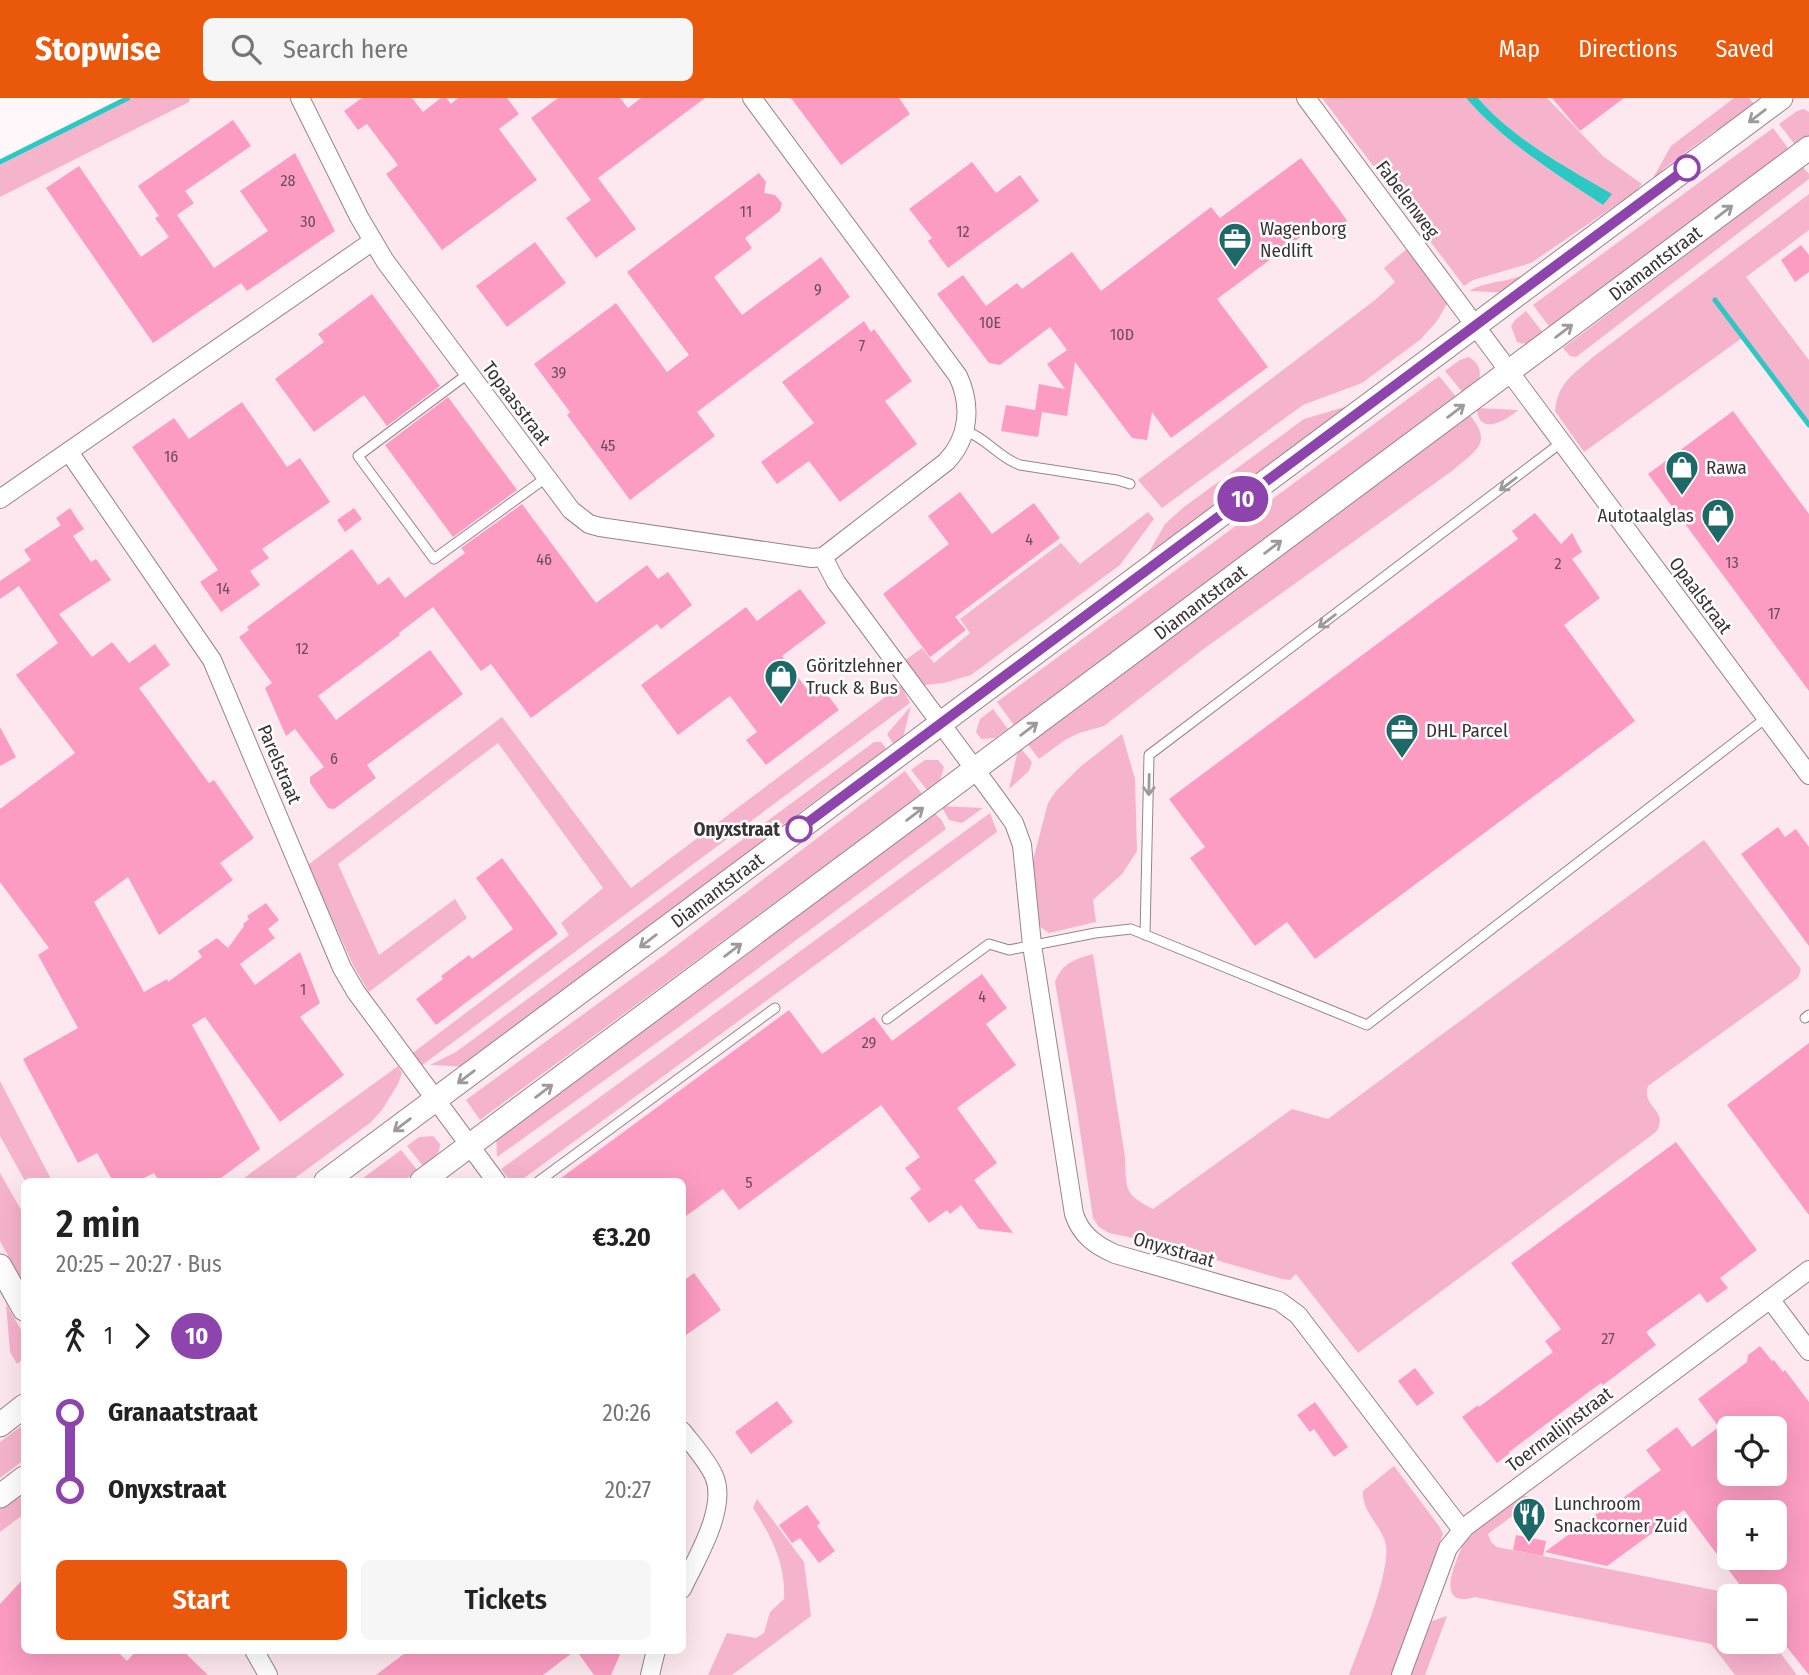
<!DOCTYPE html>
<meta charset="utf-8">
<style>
body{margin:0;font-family:"Fira Sans Condensed",sans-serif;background:#f6f6f6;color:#222;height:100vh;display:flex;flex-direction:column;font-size:26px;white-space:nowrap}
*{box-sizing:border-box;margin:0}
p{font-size:23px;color:#767676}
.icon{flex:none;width:38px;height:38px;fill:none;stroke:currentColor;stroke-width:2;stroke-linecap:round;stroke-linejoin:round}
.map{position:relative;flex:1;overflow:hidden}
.side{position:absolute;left:21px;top:1080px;width:665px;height:476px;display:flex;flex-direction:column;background:#fff;border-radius:10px;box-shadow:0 7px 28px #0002}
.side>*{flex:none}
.badge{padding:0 14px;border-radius:23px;font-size:24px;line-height:46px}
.fabs{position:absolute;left:1717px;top:1318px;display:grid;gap:14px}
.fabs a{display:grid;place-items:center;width:70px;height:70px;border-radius:10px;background:#fff;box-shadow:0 7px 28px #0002;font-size:35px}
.map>.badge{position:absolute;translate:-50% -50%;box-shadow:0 0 0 4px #fff}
.legs{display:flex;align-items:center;gap:10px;height:77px;padding:0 35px;font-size:23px}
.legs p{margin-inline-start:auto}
.summary{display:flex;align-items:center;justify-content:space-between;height:119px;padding:0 35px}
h1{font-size:38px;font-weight:600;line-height:52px}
.button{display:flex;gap:14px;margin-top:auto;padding:14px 35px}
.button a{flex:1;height:80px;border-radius:10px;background:#ea580c;color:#fff;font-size:28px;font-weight:600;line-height:80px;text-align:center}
.button a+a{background:#f6f6f6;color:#222}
ul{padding:0 35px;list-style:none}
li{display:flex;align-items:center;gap:24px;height:77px;font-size:26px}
li i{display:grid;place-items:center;width:10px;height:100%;margin:0 9px;background:currentColor}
li i::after{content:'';width:18px;height:18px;margin:-9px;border:5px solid;border-radius:50%;background:#fff}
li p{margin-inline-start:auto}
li:first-child i{background:linear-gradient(#0000 50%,currentColor 0)}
li:last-child i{background:linear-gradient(currentColor 50%,#0000 0)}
header{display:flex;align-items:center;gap:42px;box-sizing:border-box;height:98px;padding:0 35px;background:#ea580c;color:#fff}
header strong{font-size:33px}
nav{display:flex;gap:38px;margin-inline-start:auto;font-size:24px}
.search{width:490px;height:63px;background:#f6f6f6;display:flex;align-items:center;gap:18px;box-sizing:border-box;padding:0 24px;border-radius:10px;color:#767676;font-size:26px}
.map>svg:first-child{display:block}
</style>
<header>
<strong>Stopwise</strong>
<div class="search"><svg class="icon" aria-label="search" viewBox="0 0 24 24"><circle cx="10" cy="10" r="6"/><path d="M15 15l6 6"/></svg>Search here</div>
<nav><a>Map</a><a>Directions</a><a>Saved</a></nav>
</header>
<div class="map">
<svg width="1809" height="1577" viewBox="0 0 1809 1577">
<rect width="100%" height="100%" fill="#fff7fa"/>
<path fill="#fee8ef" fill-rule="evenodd" d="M143,0H1809V1577H0V72ZM24,1083H682V1552H24ZM1729,1330H1774V1376H1729ZM1729,1414H1774V1460H1729ZM1729,1498H1774V1544H1729Z"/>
<g fill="#f6b3cc">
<path d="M132,0H190L189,4L0,99V67Z"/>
<path d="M1322,0H1466C1504,44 1555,75 1603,107L1611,96C1566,68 1513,41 1478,0H1547L1604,59L1642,86L1635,94L1531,165L1473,182L1464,188Z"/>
<path d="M1734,0H1749L1758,11L1722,39L1716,32L1662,72L1667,80L1513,195L1469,193C1488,182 1511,185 1530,174L1637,96L1653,80L1671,48Z"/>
<path d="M1804,11L1809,14V40L1797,49L1779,26L1797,13Z"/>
<path d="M1773,30L1791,54L1551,231L1533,207Z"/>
<path d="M1803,69L1809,76V81L1576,259L1570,258L1563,250Z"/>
<path d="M1809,96V132L1746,179L1809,262V327L1742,240L1584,354L1555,313C1558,284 1572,278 1593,259Z"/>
<path d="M1409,149L1448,204L1437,223L1421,241L1362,285L1303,307L1162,410L1138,382L1375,202L1395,184L1384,170Z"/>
<path d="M1526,213L1544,236C1535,244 1529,248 1517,244L1511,228L1515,222Z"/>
<path d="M1469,259C1480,266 1481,273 1479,285L1464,296L1445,273L1460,262Z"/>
<path d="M1439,278L1458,301L1014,627L997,604Z"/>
<path d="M1375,300L1139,472L1165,426L1184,409L1304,321Z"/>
<path d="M1477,310L1518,312C1505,324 1478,338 1477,310Z"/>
<path d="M1469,316C1494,346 1476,352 1452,373L1205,550L1104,628L1079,635L1065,642L1039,661L1026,644Z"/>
<path d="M1148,414L1154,421L1120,467L971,577L944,585L924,587L905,562L922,550L934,565L970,535L960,521L1061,445L1080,466Z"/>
<path d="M901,587L910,605L421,968L410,957L569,837L561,825L603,790L498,645L338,766L379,857L455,801L467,820L369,894L353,867L308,767L502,619L631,790Z"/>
<path d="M911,608L899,655L887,636Z"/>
<path d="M993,611L1008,631L995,640L981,641L976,634L980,621Z"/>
<path d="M1122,636L1135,681L1137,753L1122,776L1093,802L1096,824L1049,835L1039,828L1033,762L1048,705L1056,693L1080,669Z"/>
<path d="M874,644H881L891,657L836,698L830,692L778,730L783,738L471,969L430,967L456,954Z"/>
<path d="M1019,648L1032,664L1029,673L1009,691Z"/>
<path d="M925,662H938L944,669L940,682L927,692L911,672Z"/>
<path d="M905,673L922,696L480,1022L466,1002L667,855Z"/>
<path d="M941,708L983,710L962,725L949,722Z"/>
<path d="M933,714L941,721L946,731L679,929L497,1059L496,1037Z"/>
<path d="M990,715L997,734L520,1083H510L501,1071Z"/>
<path d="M1704,742L1801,871L1798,880L1648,988C1641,1010 1670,1012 1656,1034L1358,1255L1296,1176L1290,1182L1282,1181L1156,1145L1109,1135L1099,1129L1093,1120L1076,1006L1055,884C1063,864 1074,862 1093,856L1125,1059C1127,1091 1122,1095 1153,1111L1292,1011L1328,1021Z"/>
<path d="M398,968L402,975L398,986L382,1012L370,1025L291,1083H240Z"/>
<path d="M0,983L52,1083H25L0,1038Z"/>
<path d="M433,1038L440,1046C440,1058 432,1062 423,1068L407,1048L419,1039Z"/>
<path d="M401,1052L418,1073L403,1083H359Z"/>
<path d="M0,1075L24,1117V1187L0,1143Z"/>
<path d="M6,1206L24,1237V1260L17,1266L10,1254Z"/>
<path d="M24,1326V1362L0,1380V1344Z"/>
<path d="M1394,1368L1439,1428L1443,1436L1392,1577H1349C1360,1547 1390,1477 1386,1447C1382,1428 1361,1413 1363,1393Z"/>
<path d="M24,1393V1416L0,1434V1411Z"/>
<path d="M1523,1397L1535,1401L1488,1436L1491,1444L1497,1449L1734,1496L1735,1498H1729V1544H1772L1797,1577H1735L1711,1546L1475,1499C1439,1510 1451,1475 1459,1456C1462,1450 1464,1441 1469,1436C1484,1421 1505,1410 1523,1397Z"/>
<path d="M757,1401L804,1464L811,1518L732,1577H708L727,1535L756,1540L764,1535L770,1514L784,1501C786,1467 772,1439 753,1410Z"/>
<path d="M1447,1518L1425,1577H1409L1432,1523Z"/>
</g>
<path fill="#2cc8c4" d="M1466,0H1478C1513,41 1566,69 1612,96L1603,107C1555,75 1504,44 1466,0Z"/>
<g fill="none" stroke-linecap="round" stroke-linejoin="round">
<g stroke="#2cc8c4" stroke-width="5">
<path d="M0,64L128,0"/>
<path d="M1715,202L1809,327"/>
</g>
</g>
<g fill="#fc9cc2" fill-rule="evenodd">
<path d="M362,0H412L423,14L441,0H446L451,6L458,0H507L519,16L499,31L537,82L442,152L386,76L398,67L367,26L358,32L344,13Z"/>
<path d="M558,0H620L628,10L641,0H705L598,80L636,131L596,160L566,120L591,102L531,20Z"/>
<path d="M791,0H899L910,16L841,67Z"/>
<path d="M1552,0H1624L1580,33Z"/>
<path d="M233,22L251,48L185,93L194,105L177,117L214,170L268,133L240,93L295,55L335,133L247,193L241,185L153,245L46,90L79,68L141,159L169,139L155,120L159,118L138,88Z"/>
<path d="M1301,60L1346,121L1348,125L1347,135L1339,141H1334L1325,136L1318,126L1217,201L1268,269L1171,340L1152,314L1147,342L1132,340L1075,264L1067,318L1042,314L1038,339L1001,333L1006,307L1035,312L1039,286L1065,291L1047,266L1067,252L1050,229L1000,267L989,265L937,196L963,177L986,208L1017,185L1022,191L1072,154L1101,193L1211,109L1220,120Z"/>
<path d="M972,64L996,95L1020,77L1039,103L948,170L928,143L932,140L909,111Z"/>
<path d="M759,75L766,84L764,95L775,97L782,105L780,113L745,140L752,150L714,179L742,217L821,159L850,199L697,314L715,338L630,402L567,317L570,314L534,266L616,205L667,274L689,257L627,174Z"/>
<path d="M535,144L566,185L507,229L476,188Z"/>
<path d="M1801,147L1809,157V174L1795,184L1781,162Z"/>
<path d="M372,196L440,288L387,328L364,297L314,334L275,281L324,244L318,236Z"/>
<path d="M864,223L871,234L874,231L912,283L885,303L917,346L840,404L809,363L777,386L761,364L814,325L782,284Z"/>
<path d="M448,299L517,392L453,439L385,347Z"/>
<path d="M242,304L287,369L300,360L330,404L262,451L269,460L250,473L260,487L221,514L200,484L218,472L132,349L174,320L189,341Z"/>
<path d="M1733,313L1809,416V593L1648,376Z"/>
<path d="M960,394L992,436L1034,405L1060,440L955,519L966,532L930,559L883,496L949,446L928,418Z"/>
<path d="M522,406L596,505L647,467L658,481L668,474L692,507L661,531L657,526L531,620L491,566L481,573L433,509L399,535L400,537L318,598L336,622L430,552L463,596L367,667L376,680L334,711L328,710L310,685V679L324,669L295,631L286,638L265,590L272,585L239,539L249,532L247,529L352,451L378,487L389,479L405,500L465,455L461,450Z"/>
<path d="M70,410L84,431L73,438L91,464L96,461L111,482L59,516L92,559L112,544L129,565L155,546L170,567L139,590L209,685L214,682L254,740L220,765L233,782L159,837L128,779L94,804L144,894L167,881L168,884L202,859L198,853L217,840L228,850L244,828L243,826L249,821L247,818L266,805L279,822L268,831L275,840L240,866L255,887L300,854L320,905L300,919L344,977L280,1024L205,919L192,927L260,1051L217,1083H159L154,1075L138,1083H113L97,1055L78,1065L23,961L78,930L38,857L49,850L0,784V711L75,655L16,577L58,545L19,488L0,501V483L31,462L24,452L61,427L56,420Z"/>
<path d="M354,410L362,421L345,434L337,422Z"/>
<path d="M1535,415L1561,446L1572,435L1582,454L1572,461L1600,500L1564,527L1635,623L1315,861L1287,824L1255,848L1190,760L1205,749L1169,701L1518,441L1512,433Z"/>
<path d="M800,491L826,525L782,558L810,595L820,587L839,612L766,667L746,642L757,634L730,598L678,637L641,587L746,509L757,523Z"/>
<path d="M0,629L16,659L0,668Z"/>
<path d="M1778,729L1785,739L1796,731L1809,749V848L1741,756Z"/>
<path d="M502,760L558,836L436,927L416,901L443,881L441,878L469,857L472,861L513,831L476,780Z"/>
<path d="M982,876L1007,910L986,926L1016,967L957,1010L997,1065L974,1082L1013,1135L979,1131L961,1107L950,1116L947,1112L929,1125L910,1100L921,1091L905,1070L920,1059L881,1007L739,1112L723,1091L682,1121V1083H557L789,912L822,956L874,919L892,943Z"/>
<path d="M1809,945V1117L1727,1007Z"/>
<path d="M1676,1044L1757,1152L1720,1180L1728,1190L1707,1205L1700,1195L1646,1234L1656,1247L1603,1287L1601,1285L1590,1293L1509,1354L1510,1355L1497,1365L1462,1319L1478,1307L1479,1309L1553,1254L1545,1243L1561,1231L1511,1165Z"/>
<path d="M694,1175L721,1212L682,1240V1184Z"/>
<path d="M1760,1248L1772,1263L1774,1262L1783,1274L1785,1272L1809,1304V1577L1774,1533V1498H1748L1684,1412L1607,1468L1545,1454L1614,1403L1616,1405L1661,1372L1646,1352L1677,1329L1692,1349L1719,1329L1698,1301L1747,1264L1748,1257ZM1729,1330H1774V1376H1729ZM1729,1414H1774V1460H1729Z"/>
<path d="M1415,1270L1434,1295L1417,1308L1398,1283Z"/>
<path d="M777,1303L793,1324L751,1356L735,1334Z"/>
<path d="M1315,1304L1348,1349L1334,1359L1314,1331L1310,1334L1297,1317Z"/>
<path d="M807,1407L820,1425L817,1428L835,1453L819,1465L800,1440L792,1445L779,1427Z"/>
<path d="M1516,1437L1546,1443L1543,1458L1513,1452Z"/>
<path d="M24,1480V1552H116L127,1563L137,1552H182L208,1577H0V1506Z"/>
<path d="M409,1552H622L611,1577H594L576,1552L543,1577H376Z"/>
</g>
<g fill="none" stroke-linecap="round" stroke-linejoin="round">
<defs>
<g id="lane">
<path d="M469,275L358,358L434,461L547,379"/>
<path d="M964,332C988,341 998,359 1020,367L1117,382L1130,386"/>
<path d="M1145,837L1149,657L1562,344"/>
<path d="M1805,920L1809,917"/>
<path d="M887,921L989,846L1009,852L1095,835L1131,831L1367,927L1766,620"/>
<path d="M539,1083L775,910"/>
</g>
<g id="street">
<path d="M300,0L359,119L385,163L571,412L589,426L600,429L812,460L823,459L946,364C969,340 972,308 958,278L752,0"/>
<path d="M1306,0L1809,677"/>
<path d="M69,354L212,562L342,870L356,894L496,1083"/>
<path d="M0,401L373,143"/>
<path d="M823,459L836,484L996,700L1014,725L1022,747L1032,847L1074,1116C1081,1137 1095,1147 1115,1156L1279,1203L1298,1217L1462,1432"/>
<path d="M1770,1201L1809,1253"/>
<path d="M682,1333C693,1347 707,1362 714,1378C728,1410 696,1461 682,1491"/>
<path d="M254,1552L268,1577"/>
<path d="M650,1577L656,1552"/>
<path d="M1401,1577L1448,1450L1465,1429L1809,1172"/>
</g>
<g id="secondary">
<path d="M326,1083L1781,0"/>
<path d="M422,1083L1809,50"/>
<path d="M0,1168L24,1211"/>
<path d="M0,1327L24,1308"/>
<path d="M0,1398L24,1380"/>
</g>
</defs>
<use href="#lane" stroke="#96858b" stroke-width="11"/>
<use href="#street" stroke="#96858b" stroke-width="20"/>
<use href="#secondary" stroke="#96858b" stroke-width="25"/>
<use href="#lane" stroke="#fff" stroke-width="9"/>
<use href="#street" stroke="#fff" stroke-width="18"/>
<use href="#secondary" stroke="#fff" stroke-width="23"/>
</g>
<defs><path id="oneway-shaft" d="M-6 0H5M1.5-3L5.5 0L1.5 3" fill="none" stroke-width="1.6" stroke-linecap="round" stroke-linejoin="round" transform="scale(1.75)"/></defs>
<g stroke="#9d9a9b">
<use href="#oneway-shaft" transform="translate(1757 18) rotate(143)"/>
<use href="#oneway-shaft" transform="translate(1724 114) rotate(-37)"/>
<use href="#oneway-shaft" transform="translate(1564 233) rotate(-37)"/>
<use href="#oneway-shaft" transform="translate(1456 313) rotate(-37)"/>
<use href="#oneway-shaft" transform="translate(1508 386) rotate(143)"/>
<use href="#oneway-shaft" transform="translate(1273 449) rotate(-37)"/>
<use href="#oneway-shaft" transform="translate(1327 523) rotate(143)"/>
<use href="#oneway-shaft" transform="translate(1029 631) rotate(-37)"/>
<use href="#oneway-shaft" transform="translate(1149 687) rotate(91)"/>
<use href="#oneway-shaft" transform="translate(915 716) rotate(-37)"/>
<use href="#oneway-shaft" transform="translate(648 843) rotate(143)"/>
<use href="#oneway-shaft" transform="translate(733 852) rotate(-37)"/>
<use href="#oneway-shaft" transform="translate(466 979) rotate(143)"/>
<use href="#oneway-shaft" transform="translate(544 993) rotate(-37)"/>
<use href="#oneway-shaft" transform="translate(402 1027) rotate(143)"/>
</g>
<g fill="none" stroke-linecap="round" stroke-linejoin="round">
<defs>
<path id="line-1" d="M799,731L1687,70"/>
</defs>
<use href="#line-1" stroke="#fff" stroke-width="16"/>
<use href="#line-1" stroke="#8e44ad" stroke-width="10"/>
</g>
<defs>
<symbol id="office-pin" viewBox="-11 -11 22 30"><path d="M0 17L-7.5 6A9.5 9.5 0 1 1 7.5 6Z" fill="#1d6967" stroke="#fff"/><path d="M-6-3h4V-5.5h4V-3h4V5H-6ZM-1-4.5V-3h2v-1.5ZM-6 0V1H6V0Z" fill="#fff"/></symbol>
<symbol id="shop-pin" viewBox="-11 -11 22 30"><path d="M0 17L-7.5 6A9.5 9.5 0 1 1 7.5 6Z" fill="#1d6967" stroke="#fff"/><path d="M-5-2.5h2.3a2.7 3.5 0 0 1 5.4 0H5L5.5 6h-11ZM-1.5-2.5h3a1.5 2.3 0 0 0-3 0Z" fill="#fff"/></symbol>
<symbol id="restaurant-pin" viewBox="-11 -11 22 30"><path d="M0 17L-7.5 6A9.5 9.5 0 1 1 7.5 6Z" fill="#1d6967" stroke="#fff"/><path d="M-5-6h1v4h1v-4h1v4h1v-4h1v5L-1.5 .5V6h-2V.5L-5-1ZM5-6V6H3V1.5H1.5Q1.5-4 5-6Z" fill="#fff"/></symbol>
</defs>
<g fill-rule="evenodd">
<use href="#office-pin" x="1216" y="122" width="38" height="52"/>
<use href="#shop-pin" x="1663" y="350" width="38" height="52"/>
<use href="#shop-pin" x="1699" y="398" width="38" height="52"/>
<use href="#shop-pin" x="762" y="559" width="38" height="52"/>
<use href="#office-pin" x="1383" y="613" width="38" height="52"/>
<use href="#restaurant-pin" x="1510" y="1397" width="38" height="52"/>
</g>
<g fill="#fff" stroke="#8e44ad" stroke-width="3.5">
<circle cx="1687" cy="70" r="12"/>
<circle cx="799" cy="731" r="12"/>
</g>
<g text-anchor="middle" stroke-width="5" stroke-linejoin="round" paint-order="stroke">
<g font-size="16" fill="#6b4e5a">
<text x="288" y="88">28</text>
<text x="746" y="119">11</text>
<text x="308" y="129">30</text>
<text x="963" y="139">12</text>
<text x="818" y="197">9</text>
<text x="990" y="230">10E</text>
<text x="1122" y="242">10D</text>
<text x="862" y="253">7</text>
<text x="559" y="280">39</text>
<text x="608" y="353">45</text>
<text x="171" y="364">16</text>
<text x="1029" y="447">4</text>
<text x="544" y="467">46</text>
<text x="1732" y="470">13</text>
<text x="1558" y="471">2</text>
<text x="223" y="496">14</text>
<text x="1774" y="521">17</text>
<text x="302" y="556">12</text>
<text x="334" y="666">6</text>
<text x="303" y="897">1</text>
<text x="982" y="904">4</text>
<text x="869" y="950">29</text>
<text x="749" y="1090">5</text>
<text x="1608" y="1246">27</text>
</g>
<g font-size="19" fill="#3b3437" stroke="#fff">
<text transform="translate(1408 101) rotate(53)" y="7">Fabelenweg</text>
<text transform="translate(1655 165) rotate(-37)" y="7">Diamantstraat</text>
<text transform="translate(517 305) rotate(53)" y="7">Topaasstraat</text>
<text transform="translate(1701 497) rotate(53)" y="7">Opaalstraat</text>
<text transform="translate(1200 504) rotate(-37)" y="7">Diamantstraat</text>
<text transform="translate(280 666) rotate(67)" y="7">Parelstraat</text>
<text transform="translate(717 792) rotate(-37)" y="7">Diamantstraat</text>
<text transform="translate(1174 1151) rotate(16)" y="7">Onyxstraat</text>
<text transform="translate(1559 1331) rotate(-37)" y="7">Toermalijnstraat</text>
</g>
<g font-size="19" fill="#3b3437" stroke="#fff" text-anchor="start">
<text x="1260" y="137">Wagenborg<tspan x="1260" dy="22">Nedlift</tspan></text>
<text x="1706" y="376">Rawa</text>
<text x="1694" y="424" text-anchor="end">Autotaalglas</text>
<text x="806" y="574">Göritzlehner<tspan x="806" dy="22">Truck &amp; Bus</tspan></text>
<text x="1426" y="639">DHL Parcel</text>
<text x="1554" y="1412">Lunchroom<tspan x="1554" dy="22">Snackcorner Zuid</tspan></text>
</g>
<g font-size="19" font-weight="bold" fill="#3b3437" stroke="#fff" text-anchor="end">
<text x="780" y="738">Onyxstraat</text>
</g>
</g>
</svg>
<div class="fabs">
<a><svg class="icon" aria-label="locate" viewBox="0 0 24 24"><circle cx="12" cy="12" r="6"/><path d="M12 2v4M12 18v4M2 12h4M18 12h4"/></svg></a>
<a>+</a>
<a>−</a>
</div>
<b class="badge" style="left:1243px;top:401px;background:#8e44ad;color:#fff">10</b>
<section class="side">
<div class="summary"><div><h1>2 min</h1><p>20:25 – 20:27 · Bus</p></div><b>€3.20</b></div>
<div class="legs"><svg class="icon" aria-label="walk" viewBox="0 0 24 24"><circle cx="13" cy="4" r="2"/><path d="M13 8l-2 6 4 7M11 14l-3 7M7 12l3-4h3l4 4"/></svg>1<svg class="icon" aria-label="forward" viewBox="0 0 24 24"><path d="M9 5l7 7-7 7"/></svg><b class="badge" style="background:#8e44ad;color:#fff">10</b></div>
<ul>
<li><i style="color:#8e44ad"></i><b>Granaatstraat</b><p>20:26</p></li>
<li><i style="color:#8e44ad"></i><b>Onyxstraat</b><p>20:27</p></li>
</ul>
<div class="button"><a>Start</a><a>Tickets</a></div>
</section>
</div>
